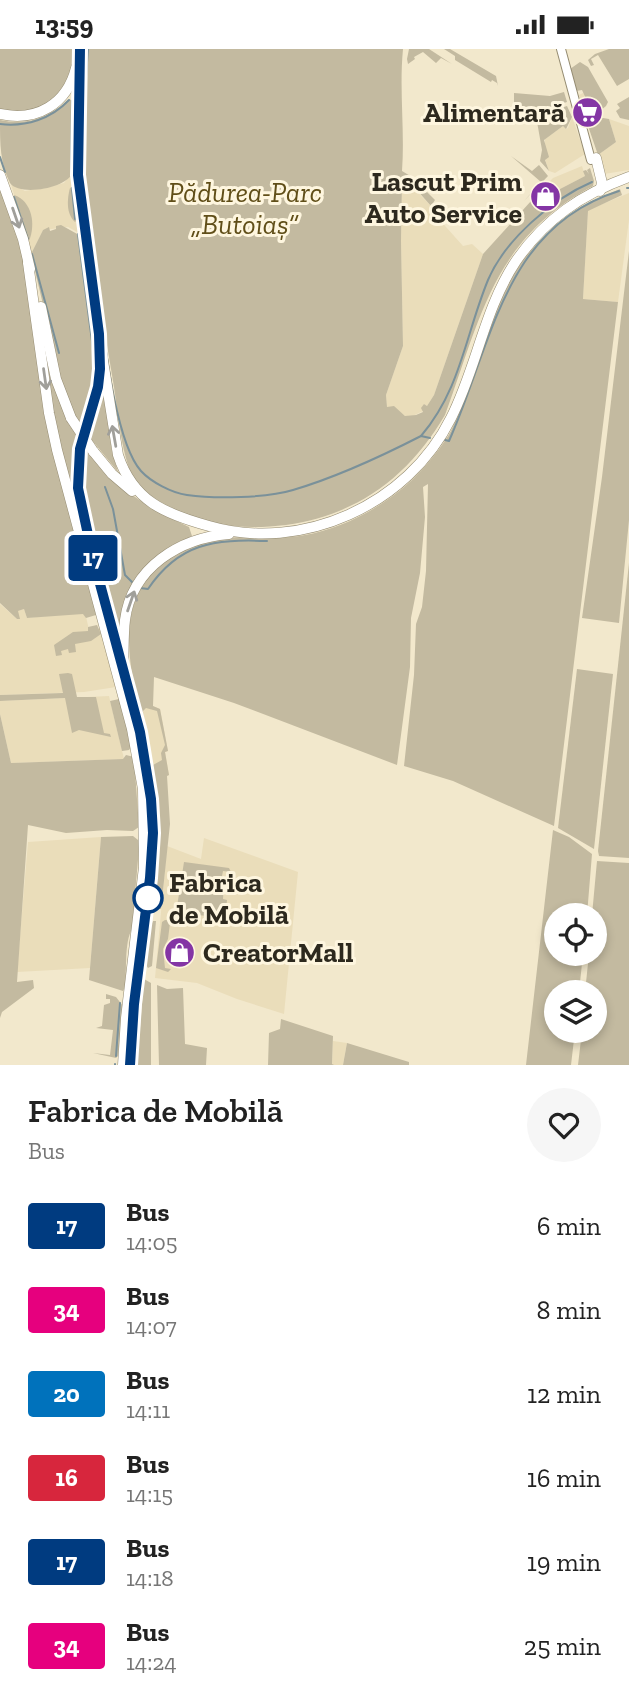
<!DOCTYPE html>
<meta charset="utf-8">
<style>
body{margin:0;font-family:"Zilla Slab",serif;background:#f6f6f6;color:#222;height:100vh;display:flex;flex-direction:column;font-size:26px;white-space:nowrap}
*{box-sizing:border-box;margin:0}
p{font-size:23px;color:#767676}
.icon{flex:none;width:38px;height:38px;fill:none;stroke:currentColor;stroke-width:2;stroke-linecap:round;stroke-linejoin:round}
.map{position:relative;height:1016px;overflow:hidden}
.sheet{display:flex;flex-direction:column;background:#fff;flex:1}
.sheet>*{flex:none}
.badge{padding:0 14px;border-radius:5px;font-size:24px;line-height:46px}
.controls{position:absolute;left:544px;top:854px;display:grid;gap:14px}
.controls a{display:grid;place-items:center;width:63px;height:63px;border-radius:50%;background:#fff;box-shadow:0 4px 10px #0003;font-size:35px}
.map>.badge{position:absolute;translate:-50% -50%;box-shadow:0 0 0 4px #fff}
.round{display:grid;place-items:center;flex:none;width:74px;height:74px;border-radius:37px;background:#f6f6f6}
.head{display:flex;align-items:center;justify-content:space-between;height:119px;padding:0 28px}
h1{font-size:33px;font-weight:600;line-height:52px}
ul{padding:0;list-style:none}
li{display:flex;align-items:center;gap:21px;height:84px;padding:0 28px}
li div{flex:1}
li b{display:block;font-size:26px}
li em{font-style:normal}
li .badge{min-width:77px;font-weight:700;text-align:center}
.status{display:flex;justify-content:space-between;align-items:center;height:49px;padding:0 35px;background:#fff;direction:ltr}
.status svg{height:19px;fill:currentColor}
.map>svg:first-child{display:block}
</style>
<div class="status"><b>13:59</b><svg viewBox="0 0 49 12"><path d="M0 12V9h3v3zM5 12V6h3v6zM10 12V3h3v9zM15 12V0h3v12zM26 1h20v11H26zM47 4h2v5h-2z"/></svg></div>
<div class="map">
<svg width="629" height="1016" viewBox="0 0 629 1016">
<rect width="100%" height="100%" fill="#f2e8cc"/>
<g fill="#eaddba">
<path d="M583,44L595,50L601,61L587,68L579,46Z"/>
<path d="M572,68L585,105L555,124L549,122L545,110V90L563,77L566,80L568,79Z"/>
<path d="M609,70L629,77V121L604,125L598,106L616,93Z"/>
<path d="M582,117L585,127L560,140L539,160L531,152L553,129Z"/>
<path d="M72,124L79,184L68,178L43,181L31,205L11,135L25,142L52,137L64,134Z"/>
<path d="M405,130L431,157L429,159L463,197L472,195L483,205L434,346L427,357L424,355L423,362L413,367H405L395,359H387L386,346L403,297L401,192L402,132Z"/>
<path d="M629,144V171L618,253L583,250L588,161Z"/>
<path d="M0,555L17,570L18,562L24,560L27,569L85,563L89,581L100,580L116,638L84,643L0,646Z"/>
<path d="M109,647L124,710L11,714L0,665V652Z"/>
<path d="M145,654L160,660L168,702L165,703L169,726L155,730L139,655Z"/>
<path d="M101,788L90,919L17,923L28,793Z"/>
<path d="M204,789L298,823L284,965L237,950L197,934L155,929L167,797L201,810Z"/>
<path d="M333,992L347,994L343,1016H332Z"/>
</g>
<g fill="#c3baa0">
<path d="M0,0H76C71,27 62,52 34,62C25,65 10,62 0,62Z"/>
<path d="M88,0H403C399,42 405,81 402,122L412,128L435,151L431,157L408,131L402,132L401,192L403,297L386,346L387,358L394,357L405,367L416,366L423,363L421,359L424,355L427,357L434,346L483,205L531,152L539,160L560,140L585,127L583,122L586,121L589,125L587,121L590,119L594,132L593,137C493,190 481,268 445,366C409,427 358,466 286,476C268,478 251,479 233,477C207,474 153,457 137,435C122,414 118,364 114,338C103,270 89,201 85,133C82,89 83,43 88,0Z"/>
<path d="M409,0H429L452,15L441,9L436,14L423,3L414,8L415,10L408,15L407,10Z"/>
<path d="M444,0H450L496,27L498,37L497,34L492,31L491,33L455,11V7Z"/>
<path d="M609,0H629V30L617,37L598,6L591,10L594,16L591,17L588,11L595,5Z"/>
<path d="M580,13L588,18L608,53L606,57L601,61L595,50L588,54L582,41L576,42L570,20Z"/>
<path d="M564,43L567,53L518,68L514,66V44L550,47Z"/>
<path d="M629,48V71L620,69L616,62L620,59L617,55Z"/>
<path d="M69,50L73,52C72,69 72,85 72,101C73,108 74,117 73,123C68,139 20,148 10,134C0,114 0,95 0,71C27,77 49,69 69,50Z"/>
<path d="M567,57L572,68L566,80L563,77L544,91L549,108L545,111L549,122L540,112L542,101L536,67Z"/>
<path d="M597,68L609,70L616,93L598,106L587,74Z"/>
<path d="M511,107L532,122L539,116L548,127L524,152L541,133Z"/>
<path d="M0,135L20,189L38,305V322L96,566L86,569L83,565L27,569L24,560L18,562L20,570H17L0,554Z"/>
<path d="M72,138L77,171L75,173C66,165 67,150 70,139Z"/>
<path d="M620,140L622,146L588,162L583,250L618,253L554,777L453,732L404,717L414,626L416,575L422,558L426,522L428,435L423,438L425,468L420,524L411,569L410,618L397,716L234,654L154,628L153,657L160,660L168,702L165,703L169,726L167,727L170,775L161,860H156L154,857L156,848L154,843L159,793L153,716L162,711L161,704L165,696L157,662L146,659L143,662L144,677C129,621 110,545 172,508C185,500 199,492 215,490C245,486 275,492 305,486C344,479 383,458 412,431C424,419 437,404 446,390C453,381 456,368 461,357C478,316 489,272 509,233C533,189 574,158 620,140Z"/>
<path d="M14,146C32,152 36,175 29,192Z"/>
<path d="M61,176L79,186L96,316L95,331L82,378L75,367L60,327L31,205L43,181L49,178L50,182L56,180V177Z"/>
<path d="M629,202V471L619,574L582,569L602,428Z"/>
<path d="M42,289L78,387L74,410L78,461C60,405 50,347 42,289Z"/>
<path d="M103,336L112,403L118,423L87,385Z"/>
<path d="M84,396C109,436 147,458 189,478L192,487C137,513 137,529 120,583L83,451Z"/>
<path d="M629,514V809L599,807L598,802Z"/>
<path d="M97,576L101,585L91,592L75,595L76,603L69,604L68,600L61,602L62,606L56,607L54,596L73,583L88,582V578Z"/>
<path d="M577,620L613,625L594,800L558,779Z"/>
<path d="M68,624L72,625L77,648H96L104,684L110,685L111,688L79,681L72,684L65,649L0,652V646L63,644L59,625Z"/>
<path d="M119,650L132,697L129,701L122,702L110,652Z"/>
<path d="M0,665L11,714L123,710L126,706L134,708L139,778L133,782L107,781L66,784L28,776L17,933L33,931L34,939L2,963L0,969Z"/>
<path d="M553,781L569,788L592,805L587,866H556V905H583L579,943H556V982H575L571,1016H526Z"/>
<path d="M133,787L138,791L139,799L132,880C124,894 127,921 125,938L123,942L89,931L101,788Z"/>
<path d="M597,812L629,814V1016H578L582,982H595V943H585L589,905H595V866H592Z"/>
<path d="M184,813L229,819L231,823L223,822L222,827L230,828V831L224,830L223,850L227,851L226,862L231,863L229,869L176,864Z"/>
<path d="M165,871L174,872L170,874L168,890L163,900L165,919L171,920L168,923L156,919L162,873Z"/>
<path d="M153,872H156L152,917L148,919L145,914L148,883Z"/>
<path d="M144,930L151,934V1016H137Z"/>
<path d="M157,936L167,940L183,939L185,995L207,999L206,1016H159Z"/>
<path d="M106,945L116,948L123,957L118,1007L116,1009L93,1004L110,1006L113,981L96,979L102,977L104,956L110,954V950H106Z"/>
<path d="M281,970L333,987L332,1015L334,1016H268L269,984L280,980Z"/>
<path d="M347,994L409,1013V1016H343Z"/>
</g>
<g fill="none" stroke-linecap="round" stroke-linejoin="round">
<g stroke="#7a919a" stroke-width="2">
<path d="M84,54L88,0"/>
<path d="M0,75C26,78 51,70 69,51"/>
<path d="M0,108L5,123"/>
<path d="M71,124L72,52"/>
<path d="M82,130L83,94"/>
<path d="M72,139L75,170"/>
<path d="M627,139H629"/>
<path d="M14,148L28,190"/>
<path d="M78,185L95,315"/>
<path d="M32,205L59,304"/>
<path d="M97,237C103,279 114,392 141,422C151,433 172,444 187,446C215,450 267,449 293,441C337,428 380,408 421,387L430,389"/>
<path d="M421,387C461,340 465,287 488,231C505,191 552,150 592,133"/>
<path d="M445,391L449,392L452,385C493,290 506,177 619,142"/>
<path d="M105,438L113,460L125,526L134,535"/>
<path d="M140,539L148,540C179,494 214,490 267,492"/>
<path d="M116,1007L120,954"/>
<path d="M115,1016V1015"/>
</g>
<defs>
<path id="secondary" d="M561,0L591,111"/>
<g id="highway">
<path d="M81,0L77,126L96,268L118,406C133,452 165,465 209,477C302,504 408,456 451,369C477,318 484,260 516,212C545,170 582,145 629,128"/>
<path d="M0,65C37,73 67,55 76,19"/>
<path d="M596,109L602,134L600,142"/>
<path d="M0,126L23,190L30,220"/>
<path d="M28,214L49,364L57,401L132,680L143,740L144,818L126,969L123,1016"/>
<path d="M41,258L56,330L71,369"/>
<path d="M93,402L112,425L132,442"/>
<path d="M94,513C84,476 73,439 80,400C85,372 100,345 100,316"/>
<path d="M123,620C124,604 123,587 125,571C132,518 180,489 229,485"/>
<path d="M145,707C155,755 153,804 148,852"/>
<path d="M130,1012L132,978"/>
</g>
</defs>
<use href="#secondary" stroke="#958c72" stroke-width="10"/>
<use href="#highway" stroke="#958c72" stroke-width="11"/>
<use href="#secondary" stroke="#fff" stroke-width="8"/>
<use href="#highway" stroke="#fff" stroke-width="10"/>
<defs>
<path id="highway-bridge" d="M71,369L93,402"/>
</defs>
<use href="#highway-bridge" stroke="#958c72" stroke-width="11" stroke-linecap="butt"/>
<use href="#highway-bridge" stroke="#fff" stroke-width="10"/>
</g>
<defs><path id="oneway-shaft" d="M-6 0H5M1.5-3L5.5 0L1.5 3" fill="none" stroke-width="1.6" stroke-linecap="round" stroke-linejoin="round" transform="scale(1.75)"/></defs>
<g stroke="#a09f9a">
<use href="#oneway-shaft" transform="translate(16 169) rotate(71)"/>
<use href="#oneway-shaft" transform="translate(45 330) rotate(82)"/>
<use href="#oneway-shaft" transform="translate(114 387) rotate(-100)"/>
<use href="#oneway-shaft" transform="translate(131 552) rotate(-71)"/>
</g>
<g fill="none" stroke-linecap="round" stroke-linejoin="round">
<defs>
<path id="line" d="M80,0L78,126L99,285L100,320L98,338L80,400L78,439L93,509L140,683L151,750L153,784L150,829L134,955L130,1016"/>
</defs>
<use href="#line" stroke="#fff" stroke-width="16"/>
<use href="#line" stroke="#003b80" stroke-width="10"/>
</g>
<defs>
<symbol id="supermarket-disc" viewBox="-11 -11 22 22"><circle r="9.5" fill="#8435a5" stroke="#fef6df"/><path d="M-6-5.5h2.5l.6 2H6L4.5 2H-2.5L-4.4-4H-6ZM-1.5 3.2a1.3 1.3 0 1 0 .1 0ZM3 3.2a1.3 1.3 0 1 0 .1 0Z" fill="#fff"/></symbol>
<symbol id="shop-disc" viewBox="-11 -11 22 22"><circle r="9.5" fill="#8435a5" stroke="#fef6df"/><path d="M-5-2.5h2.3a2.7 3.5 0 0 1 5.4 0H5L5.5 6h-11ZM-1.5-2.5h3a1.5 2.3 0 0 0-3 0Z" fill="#fff"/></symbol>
</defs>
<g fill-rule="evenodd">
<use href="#supermarket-disc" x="570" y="46" width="35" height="35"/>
<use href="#shop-disc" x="528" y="130" width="35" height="35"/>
<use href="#shop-disc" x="162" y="886" width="35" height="35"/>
</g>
<circle fill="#fff" stroke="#003b80" stroke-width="3.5" cx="148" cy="849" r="14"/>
<g text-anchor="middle" stroke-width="6" stroke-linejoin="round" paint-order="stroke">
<g font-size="28" font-weight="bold" fill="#2d291e" stroke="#fef6df" text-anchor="end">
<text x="565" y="73">Alimentară</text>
<text x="522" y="142">Lascut Prim<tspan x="522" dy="32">Auto Service</tspan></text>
<text x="203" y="913" text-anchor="start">CreatorMall</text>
</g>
<g font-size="28" font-style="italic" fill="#604e18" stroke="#fef6df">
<text x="245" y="153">Pădurea-Parc<tspan x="245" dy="32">„Butoiaș”</tspan></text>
</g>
<g font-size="28" font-weight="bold" fill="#2d291e" stroke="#fef6df" text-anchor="start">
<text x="169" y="843">Fabrica<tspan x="169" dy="32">de Mobilă</tspan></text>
</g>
</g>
</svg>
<div class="controls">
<a><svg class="icon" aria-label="locate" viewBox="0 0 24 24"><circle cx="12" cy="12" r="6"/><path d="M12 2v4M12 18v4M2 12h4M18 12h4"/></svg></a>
<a><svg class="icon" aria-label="layers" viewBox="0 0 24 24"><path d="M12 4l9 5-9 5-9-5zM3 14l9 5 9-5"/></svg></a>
</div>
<b class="badge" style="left:93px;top:509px;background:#003b80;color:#fff">17</b>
</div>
<section class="sheet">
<div class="head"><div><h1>Fabrica de Mobilă</h1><p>Bus</p></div><a class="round"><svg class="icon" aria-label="heart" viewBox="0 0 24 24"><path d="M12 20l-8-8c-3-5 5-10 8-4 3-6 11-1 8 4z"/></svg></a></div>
<ul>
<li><span class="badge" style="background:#003b80;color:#fff">17</span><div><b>Bus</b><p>14:05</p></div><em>6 min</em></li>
<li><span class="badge" style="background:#e6007e;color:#fff">34</span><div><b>Bus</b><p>14:07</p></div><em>8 min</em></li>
<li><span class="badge" style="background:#0072bc;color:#fff">20</span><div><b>Bus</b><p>14:11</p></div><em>12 min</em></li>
<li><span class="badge" style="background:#d7263d;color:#fff">16</span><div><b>Bus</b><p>14:15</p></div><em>16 min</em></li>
<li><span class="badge" style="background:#003b80;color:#fff">17</span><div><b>Bus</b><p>14:18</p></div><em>19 min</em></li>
<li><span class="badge" style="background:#e6007e;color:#fff">34</span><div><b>Bus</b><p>14:24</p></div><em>25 min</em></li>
</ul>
</section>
